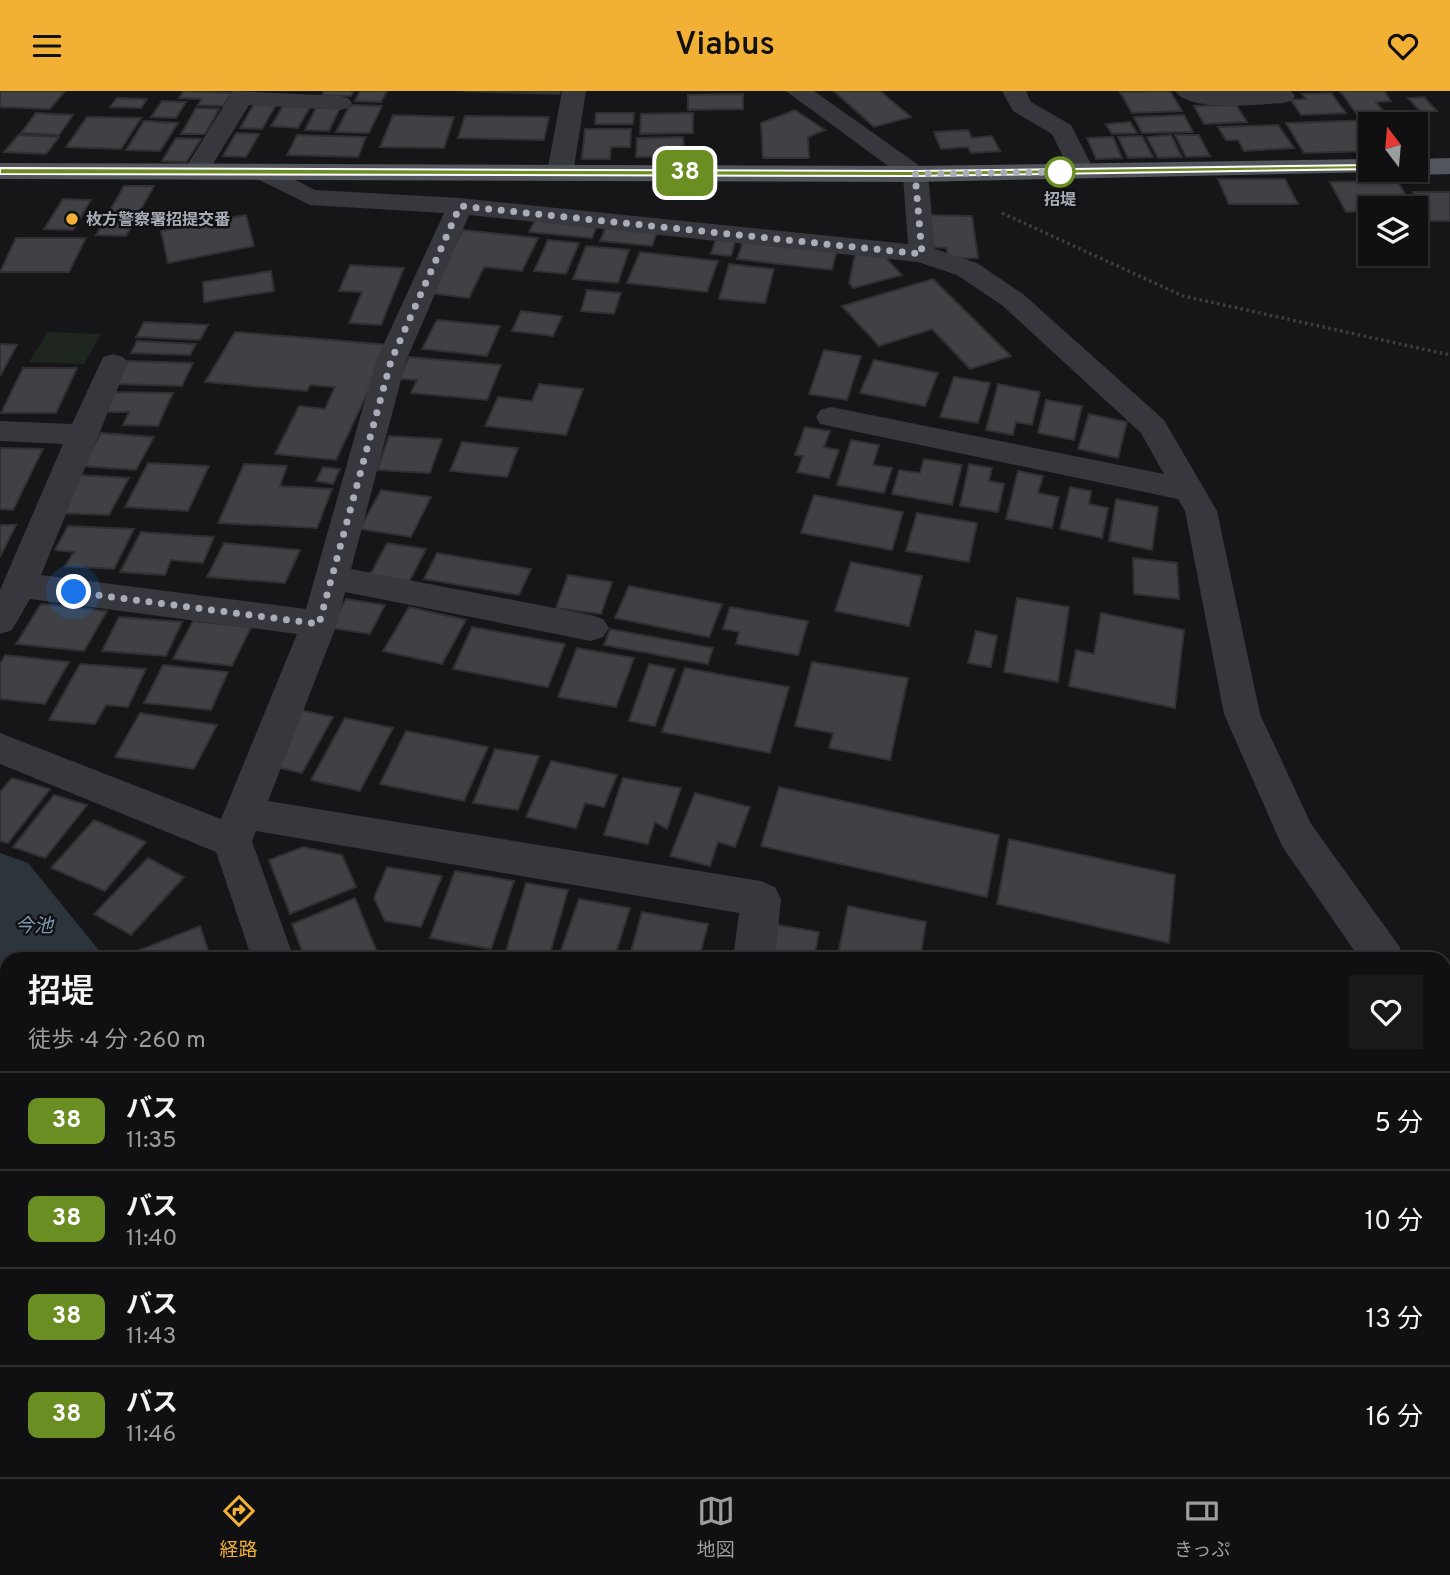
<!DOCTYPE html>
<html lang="ja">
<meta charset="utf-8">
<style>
body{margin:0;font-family:Overpass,"Noto Sans JP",sans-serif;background:#19191b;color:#f1f3f6;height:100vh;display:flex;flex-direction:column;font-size:26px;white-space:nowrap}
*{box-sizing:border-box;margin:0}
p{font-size:23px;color:#9c9d9f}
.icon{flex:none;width:38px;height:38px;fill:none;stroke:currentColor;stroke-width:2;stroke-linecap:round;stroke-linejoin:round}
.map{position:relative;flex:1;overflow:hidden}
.sheet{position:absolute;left:0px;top:861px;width:1451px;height:525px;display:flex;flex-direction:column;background:#101012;border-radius:21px 21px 0 0;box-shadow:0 2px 5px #0004,0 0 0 2px #303032}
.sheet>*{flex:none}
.badge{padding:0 14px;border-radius:10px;font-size:24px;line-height:46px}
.needle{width:46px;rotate:344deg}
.buttons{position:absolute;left:1358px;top:21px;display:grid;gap:14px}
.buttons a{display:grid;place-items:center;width:70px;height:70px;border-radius:0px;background:#101012;box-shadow:0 2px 5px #0004,0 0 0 2px #303032;font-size:35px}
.you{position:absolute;width:35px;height:35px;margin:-18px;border:5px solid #fff;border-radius:50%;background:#1a73e8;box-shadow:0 0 0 10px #1a73e833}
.map>.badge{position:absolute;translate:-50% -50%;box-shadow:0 0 0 4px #fff}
.round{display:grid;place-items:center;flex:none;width:74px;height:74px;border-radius:0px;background:#19191b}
.overview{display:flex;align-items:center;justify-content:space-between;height:119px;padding:0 28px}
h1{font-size:33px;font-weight:600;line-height:52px}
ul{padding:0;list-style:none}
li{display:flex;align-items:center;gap:21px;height:98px;padding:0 28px;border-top:2px solid #303032}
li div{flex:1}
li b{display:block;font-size:26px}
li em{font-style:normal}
li .badge{min-width:77px;font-weight:700;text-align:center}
header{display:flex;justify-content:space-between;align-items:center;height:91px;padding:0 28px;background:#f2b134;color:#111;font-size:32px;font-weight:600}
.tab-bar{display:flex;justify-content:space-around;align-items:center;height:98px;border-top:2px solid #303032;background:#101012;font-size:19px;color:#9c9d9f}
.tab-bar a{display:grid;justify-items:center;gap:4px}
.tab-bar .current{color:#f2b134}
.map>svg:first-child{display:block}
</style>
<header><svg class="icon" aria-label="menu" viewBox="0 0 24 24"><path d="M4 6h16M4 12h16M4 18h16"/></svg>Viabus<svg class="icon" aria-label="heart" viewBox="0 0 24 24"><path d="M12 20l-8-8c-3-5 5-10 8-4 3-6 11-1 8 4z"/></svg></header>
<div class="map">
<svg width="1450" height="1386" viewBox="0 0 1450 1386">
<rect width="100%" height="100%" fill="#161618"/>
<path fill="#1e261f" d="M48,241L101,243L84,273L29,271Z"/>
<path fill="#2c353c" d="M0,762L28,772L106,868H7V1379H1358L1363,1386H0Z"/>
<g fill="#404145" stroke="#303034" stroke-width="2">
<path d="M0,0H65L50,18L0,16Z"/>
<path d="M184,0L232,2L223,15L198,14L202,8L179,7Z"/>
<path d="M324,0H354L351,5L322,4Z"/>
<path d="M360,0H387L381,11L355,10Z"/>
<path d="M463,0H560L559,3Z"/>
<path d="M834,0H880L911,26L874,36Z"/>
<path d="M1170,0L1182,20L1132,22L1120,1Z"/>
<path d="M1340,0H1384L1391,10L1376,11L1384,21L1356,22Z"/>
<path d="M1331,2L1346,22L1301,24L1291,9L1306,8L1302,3Z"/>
<path d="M743,3V18L688,19V4Z"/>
<path d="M1424,6L1437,20L1421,21L1408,7Z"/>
<path d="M117,7L147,8L141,17L110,16Z"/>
<path d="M162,10L186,11L176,27L151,26Z"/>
<path d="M254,13L276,14L262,38L240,37Z"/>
<path d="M350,14L382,15L369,42L336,41Z"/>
<path d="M1236,14L1247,31L1204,33L1194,15Z"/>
<path d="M283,15L310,16L298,37L271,35Z"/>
<path d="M196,17L219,18L205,43H181Z"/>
<path d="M316,17H340L329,40L305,39Z"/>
<path d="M795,19L825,39L808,46L809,67H763L761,32Z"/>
<path d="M36,22L73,24L59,44L21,42Z"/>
<path d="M596,22H634L633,33H595Z"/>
<path d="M693,22V42L640,43L641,23Z"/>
<path d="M393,24L454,26L444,57L380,56Z"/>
<path d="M1184,24L1193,41L1142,42L1134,26Z"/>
<path d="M465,25L549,26L544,49L458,47Z"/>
<path d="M87,26L141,27L121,58L66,56Z"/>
<path d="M1375,29L1378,33H1370V60L1304,62L1286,32Z"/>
<path d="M144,30L178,32L160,60L126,59Z"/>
<path d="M1130,31L1137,42L1112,43L1106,33Z"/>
<path d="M1278,34L1294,57L1244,60L1238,49H1226L1218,36Z"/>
<path d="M585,38H631L630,56H611L610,68H582Z"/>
<path d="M968,39L972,47L992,45L1000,60L971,62L968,56L941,58L934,41Z"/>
<path d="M236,42L259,43L246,66L223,65Z"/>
<path d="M18,44L59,46L46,63L4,61Z"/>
<path d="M297,44L366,46L358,66L287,64Z"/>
<path d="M1171,44L1182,66L1158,67L1147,46Z"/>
<path d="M1175,44H1199L1210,65L1186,66Z"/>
<path d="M1142,45L1153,66L1128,67L1118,46Z"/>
<path d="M683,46L685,65L636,66L637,47Z"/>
<path d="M1113,46L1122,67L1096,68L1087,47Z"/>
<path d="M176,47L201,48L186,71L162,70Z"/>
<path d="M1218,88H1285L1298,113H1229Z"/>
<path d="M1397,90L1414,117L1346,121L1330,91Z"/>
<path d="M124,95H154L126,145L96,144Z"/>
<path d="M1413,101H1450V130H1429Z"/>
<path d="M63,108L91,109L73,139L44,138Z"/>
<path d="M246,124L254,155L168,172L161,140Z"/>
<path d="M927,124L972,125L978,167H947V157L931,156Z"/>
<path d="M537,126L598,132L592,147L529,141Z"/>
<path d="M607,134L658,139L652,155L600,150Z"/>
<path d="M463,139L538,147L522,180L484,176L469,207L429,202Z"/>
<path d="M717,145L736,147L731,165L711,163Z"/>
<path d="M16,147H86L69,181H0Z"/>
<path d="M744,148L837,158L832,179L737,168Z"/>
<path d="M548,149L579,152L566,183L534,180Z"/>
<path d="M586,155L629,159L618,192L573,188Z"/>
<path d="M856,160L882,163L902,184L853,197L849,192Z"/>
<path d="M640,161L718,170L707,201L627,192Z"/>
<path d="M729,173L774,178L765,212L719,208Z"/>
<path d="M350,174L404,177L381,234L349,232L362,201L339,200Z"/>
<path d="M271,180L274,200L204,211L203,191Z"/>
<path d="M933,188L1011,265L970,278L932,238L879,255L842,215Z"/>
<path d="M587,199L621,202L614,223L581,220Z"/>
<path d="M521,220L562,225L553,245L512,240Z"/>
<path d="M437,229L500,235L487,265L422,258Z"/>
<path d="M144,231L208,234L200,249L136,246Z"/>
<path d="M235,241L390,254L336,369L275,363L299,315L325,318L335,296L310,294L307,300L205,291Z"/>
<path d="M137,250L196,253L190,264L131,262Z"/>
<path d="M0,253L17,254L0,285Z"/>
<path d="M824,259L861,265L847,309L809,303Z"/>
<path d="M409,266L501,274L487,309L411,302L417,289L399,288Z"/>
<path d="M874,269L938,282L925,315L860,302Z"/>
<path d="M127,270L193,272L182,295L115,293Z"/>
<path d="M23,277H77L56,322H1Z"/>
<path d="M954,286L990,292L978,332L940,326Z"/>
<path d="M539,293L583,298L566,344L485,335L498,306L532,310Z"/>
<path d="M998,293L1040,301L1032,334L1016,331L1013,344L986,339Z"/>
<path d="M114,301L173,302L158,335L123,334L129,321H105Z"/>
<path d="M1046,309L1082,315L1074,349L1038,342Z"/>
<path d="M1089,323L1127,331L1118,367L1078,358Z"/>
<path d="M805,336L830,340L824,356L839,359L829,387L797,381L803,365L795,364Z"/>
<path d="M101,342L154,346L136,379L82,375Z"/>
<path d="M389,345L442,348L430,382L377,379Z"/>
<path d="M851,349L879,354L873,374L892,377L884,402L837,394Z"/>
<path d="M462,351L518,357L507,386L450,380Z"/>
<path d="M0,357L43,358L13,419L0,418Z"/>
<path d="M924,368L962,374L952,414L892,403L899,379L920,382Z"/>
<path d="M148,372L209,375L188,420L125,416Z"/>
<path d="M244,373L287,375L280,395L332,398L317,437L218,432Z"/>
<path d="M969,373L992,377L989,390L1004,393L998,421L960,415Z"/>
<path d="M323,376L340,378L333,393L316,390Z"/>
<path d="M1018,380L1043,385L1038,402L1059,406L1052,437L1006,428Z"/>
<path d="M80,384L129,387L109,424L58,422Z"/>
<path d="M1070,396L1091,400L1089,413L1108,417L1102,447L1060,438Z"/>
<path d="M381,399L431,406L411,446L360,438Z"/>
<path d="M814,404L903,421L892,459L801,442Z"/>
<path d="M1116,408L1158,416L1152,459L1109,450Z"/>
<path d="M917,422L977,432L969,471L906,460Z"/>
<path d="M0,434H16L0,466Z"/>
<path d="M68,435L134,438L114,478L65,475L74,461L55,459Z"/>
<path d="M141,441L214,446L203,472L171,469L165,484L120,481Z"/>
<path d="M224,452L300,459L285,492L207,486Z"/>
<path d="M387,452L426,458L409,491L370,484Z"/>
<path d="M437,462L531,478L519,504L424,488Z"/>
<path d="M1133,467L1177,472L1179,508L1134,503Z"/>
<path d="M851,471L922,485L909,535L835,520Z"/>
<path d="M568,484L612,491L601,523L556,517Z"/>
<path d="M629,495L722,513L709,546L615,527Z"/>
<path d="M1017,507L1069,516L1058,591L1004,581Z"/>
<path d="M346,508L385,514L370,543L330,537Z"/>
<path d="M41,513L107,520L84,560L16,553Z"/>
<path d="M409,516L466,529L442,573L383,560Z"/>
<path d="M730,516L808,530L798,564L736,553L739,541L723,538Z"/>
<path d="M1101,522L1184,539L1175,617L1069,595L1076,559L1094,563Z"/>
<path d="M119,526L182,531L166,565L102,560Z"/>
<path d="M193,530L251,536L232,575L173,568Z"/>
<path d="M472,536L565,553L548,596L453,578Z"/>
<path d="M610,538L713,557L708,573L604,554Z"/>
<path d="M976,540L997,545L991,576L968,572Z"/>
<path d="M577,557L634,567L616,616L558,606Z"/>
<path d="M5,564L69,571L45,613L0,608V573Z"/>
<path d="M812,571L908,587L890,669L829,657L833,642L795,635Z"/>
<path d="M80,573L146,578L128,616L106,614L95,633L49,629Z"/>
<path d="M649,573L675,578L655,635L629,630Z"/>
<path d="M163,574L228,581L211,619L144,612Z"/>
<path d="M685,577L789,596L770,662L662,641Z"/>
<path d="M300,619L333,626L302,682L268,674Z"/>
<path d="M140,622L217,634L194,678L115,666Z"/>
<path d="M345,627L393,637L360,700L311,689Z"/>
<path d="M406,640L488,656L464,710L380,693Z"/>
<path d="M495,658L539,665L518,719L473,712Z"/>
<path d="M551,670L617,684L604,716L585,712L576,737L526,726Z"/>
<path d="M12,687L50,698L8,752L0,750V701Z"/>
<path d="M623,687L681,697L667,738L655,731L648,753L604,744Z"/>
<path d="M779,696L999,744L987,806L761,755Z"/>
<path d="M695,702L750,716L735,756L718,751L710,775L670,765Z"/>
<path d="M54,704L87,714L45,767L13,756Z"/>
<path d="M94,729L146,751L105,800L51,777Z"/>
<path d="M1009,748L1175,784L1169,852L997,813Z"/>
<path d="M303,756L342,764L356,796L290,823L269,769Z"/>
<path d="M148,767L184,786L131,844L94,823Z"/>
<path d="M387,776L442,785L421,836L385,830L374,807Z"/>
<path d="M455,780L514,790L491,858L430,847Z"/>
<path d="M526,792L568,799L549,866L506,860Z"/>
<path d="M355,807L379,866L341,868L338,861L322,868H305L292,833Z"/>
<path d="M579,808L630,817L614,868H558Z"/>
<path d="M848,815L926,831L920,868H837Z"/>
<path d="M642,821L708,833L699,868H629Z"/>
<path d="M773,833L819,841L814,868H766Z"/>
<path d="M200,835L211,868H128L127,864Z"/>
<rect x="1444" y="1161" width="6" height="89"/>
<path d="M1444,1308L1450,1322V1344L1444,1345Z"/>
<path d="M1450,1370V1386H1395L1393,1382L1444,1379V1371Z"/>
</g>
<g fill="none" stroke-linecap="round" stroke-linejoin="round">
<path stroke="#3d3f44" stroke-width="3.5" stroke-dasharray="2.5 3.5" stroke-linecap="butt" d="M1002,122L1183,205L1450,264"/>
<g fill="#37383d" fill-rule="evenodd">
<path d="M233,0L340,5L348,7L352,12L348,17L340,19L249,14L205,86H187L183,81Z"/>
<path d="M562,0H586L573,82L569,87H551L547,82Z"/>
<path d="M786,0H814L924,78L928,83L935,158L977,172L1023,203L1164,329L1217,420L1260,623L1311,733L1399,855L1405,868H1360L1282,755L1224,623L1185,420L1178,408L820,333L816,326L820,319L831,316L1164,383L1141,342L1003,215L957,184L918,171L469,124L406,270L351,478L591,524L603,528L609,537L603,546L591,550L345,501L337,533L268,710L761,790L775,796L781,808L775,868H733L739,822L256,740L252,750L294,868H252L216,761L0,673V642L221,728L297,543L30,508L12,539L0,543V499L63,353L0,350V330L72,333L103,266L113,263L123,266L128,272L41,484L306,518L376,270L444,122L310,114L253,86L249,81L253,76H271L315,99L460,107L908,153L903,86Z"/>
<path d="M1002,0H1026L1031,11L1071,34L1095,81L1091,86H1073L1052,43L1013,20Z"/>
<path d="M1175,0H1291L1295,5L1291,10L1283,12C1258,13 1190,22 1175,0Z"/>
<path d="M1444,931L1450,933V981L1444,978Z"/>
<rect x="1444" y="1095" width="6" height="48"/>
</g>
<g fill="#53555c" fill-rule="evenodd">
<path d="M1450,67V83L1416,84L1405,79H1416V68Z"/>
<path d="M1370,68V79H1381L1379,81L915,91L0,88V72L915,75Z"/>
</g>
</g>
<path fill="#6b8e23" stroke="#fff" stroke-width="2" d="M1370,74L1373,78L915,85L0,83V77L915,80Z"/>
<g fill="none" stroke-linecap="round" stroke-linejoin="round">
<path stroke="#a8adb8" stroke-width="7" stroke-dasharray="0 12.6" d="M74,501L319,533L391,270L460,115L922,163L915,83L1060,81"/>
</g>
<circle fill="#fff" stroke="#6b8e23" stroke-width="3.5" cx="1060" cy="81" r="14"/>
<circle fill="#f2b134" stroke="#111113" stroke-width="2.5" cx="72" cy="128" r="7"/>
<g text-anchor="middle" stroke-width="5" stroke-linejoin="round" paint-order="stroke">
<g font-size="16" font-weight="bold" fill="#a8adb8" stroke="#111113">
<text x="1060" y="114">招堤</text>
</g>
<g font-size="16" font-weight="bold" fill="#a8adb8" stroke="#111113" text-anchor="start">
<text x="86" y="134">枚方警察署招提交番</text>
</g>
<g font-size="19" font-style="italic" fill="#7f9bb3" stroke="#111113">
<text x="34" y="841">今池</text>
</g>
</g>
</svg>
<div class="buttons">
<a><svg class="needle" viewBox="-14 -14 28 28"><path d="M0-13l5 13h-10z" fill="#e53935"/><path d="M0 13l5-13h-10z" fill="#9c9d9f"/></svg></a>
<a><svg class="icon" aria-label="layers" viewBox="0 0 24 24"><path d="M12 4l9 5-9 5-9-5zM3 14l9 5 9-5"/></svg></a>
</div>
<div class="you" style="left:74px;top:501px"></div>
<b class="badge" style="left:685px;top:82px;background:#6b8e23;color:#fff">38</b>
<section class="sheet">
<div class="overview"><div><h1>招堤</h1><p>徒歩 · 4 分 · 260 m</p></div><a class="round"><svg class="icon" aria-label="heart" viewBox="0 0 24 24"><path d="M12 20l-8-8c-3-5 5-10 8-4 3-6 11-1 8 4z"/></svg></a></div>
<ul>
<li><span class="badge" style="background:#6b8e23;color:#fff">38</span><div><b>バス</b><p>11:35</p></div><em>5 分</em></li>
<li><span class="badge" style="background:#6b8e23;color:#fff">38</span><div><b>バス</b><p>11:40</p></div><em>10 分</em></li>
<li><span class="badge" style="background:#6b8e23;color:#fff">38</span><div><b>バス</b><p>11:43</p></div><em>13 分</em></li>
<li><span class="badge" style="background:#6b8e23;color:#fff">38</span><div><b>バス</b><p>11:46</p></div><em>16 分</em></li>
</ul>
</section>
</div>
<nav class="tab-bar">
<a class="current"><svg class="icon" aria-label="directions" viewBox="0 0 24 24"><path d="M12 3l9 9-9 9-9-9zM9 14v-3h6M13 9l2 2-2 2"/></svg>経路</a>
<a><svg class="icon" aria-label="map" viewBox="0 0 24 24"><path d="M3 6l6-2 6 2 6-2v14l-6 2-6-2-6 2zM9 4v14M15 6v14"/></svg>地図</a>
<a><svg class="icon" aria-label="tickets" viewBox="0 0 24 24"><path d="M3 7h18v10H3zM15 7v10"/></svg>きっぷ</a>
</nav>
